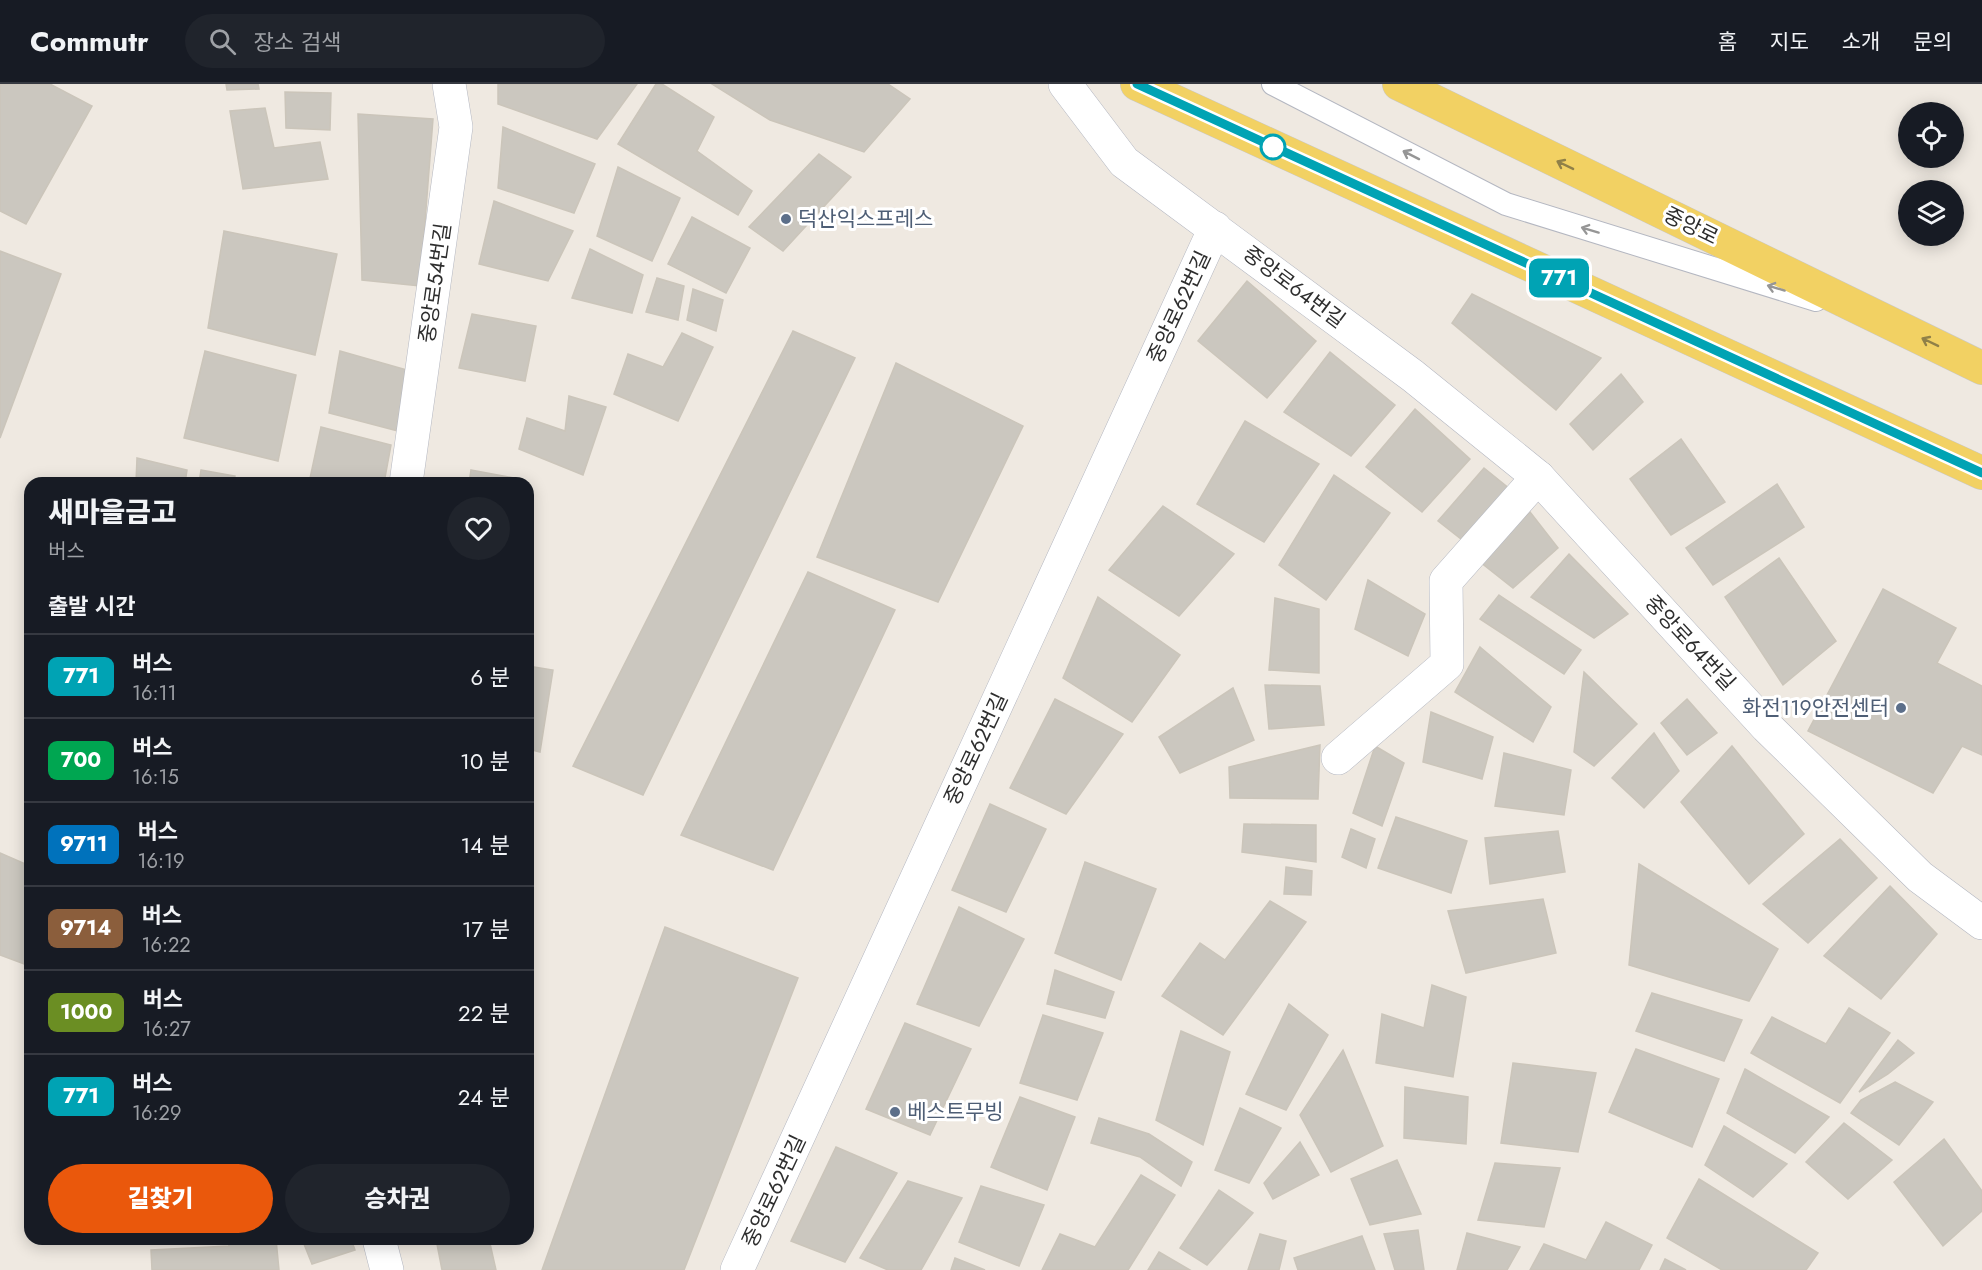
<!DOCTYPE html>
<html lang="ko">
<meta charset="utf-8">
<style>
body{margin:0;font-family:Jost,"Noto Sans KR",sans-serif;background:#20242c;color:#f1f3f6;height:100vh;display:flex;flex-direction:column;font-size:22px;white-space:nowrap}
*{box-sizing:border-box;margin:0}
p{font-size:20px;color:#9ea1a6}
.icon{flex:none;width:33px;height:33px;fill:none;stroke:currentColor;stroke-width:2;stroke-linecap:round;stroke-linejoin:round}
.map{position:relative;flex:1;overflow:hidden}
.panel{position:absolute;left:24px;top:393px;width:510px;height:768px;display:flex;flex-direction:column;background:#171b24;border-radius:18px;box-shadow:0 3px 15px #0003}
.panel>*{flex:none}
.badge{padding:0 12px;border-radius:9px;font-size:21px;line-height:39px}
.buttons{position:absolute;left:1898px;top:18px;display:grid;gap:12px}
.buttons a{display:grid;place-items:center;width:66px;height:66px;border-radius:50%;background:#171b24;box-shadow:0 3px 15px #0003;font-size:30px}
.map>.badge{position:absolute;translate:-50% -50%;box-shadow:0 0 0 3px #fff}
h2{padding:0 24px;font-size:22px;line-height:54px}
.round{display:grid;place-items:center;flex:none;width:63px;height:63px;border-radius:32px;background:#20242c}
.head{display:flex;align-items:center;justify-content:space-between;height:102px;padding:0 24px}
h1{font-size:28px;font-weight:800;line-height:45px}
.button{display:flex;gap:12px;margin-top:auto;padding:12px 24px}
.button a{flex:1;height:69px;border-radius:36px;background:#ea580c;color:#fff;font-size:24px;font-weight:800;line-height:69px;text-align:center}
.button a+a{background:#20242c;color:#f1f3f6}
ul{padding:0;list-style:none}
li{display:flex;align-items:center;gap:18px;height:84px;padding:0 24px;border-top:2px solid #363941}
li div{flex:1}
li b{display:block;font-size:22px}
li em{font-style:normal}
li .badge{min-width:66px;font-weight:700;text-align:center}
header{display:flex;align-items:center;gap:36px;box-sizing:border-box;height:84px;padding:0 30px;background:#171b24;border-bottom:2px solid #363941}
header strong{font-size:28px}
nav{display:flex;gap:33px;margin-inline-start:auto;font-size:21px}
.search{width:420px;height:54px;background:#20242c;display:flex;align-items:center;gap:15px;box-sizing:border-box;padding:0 21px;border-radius:33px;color:#9ea1a6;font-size:22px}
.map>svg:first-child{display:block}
</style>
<header>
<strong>Commutr</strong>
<div class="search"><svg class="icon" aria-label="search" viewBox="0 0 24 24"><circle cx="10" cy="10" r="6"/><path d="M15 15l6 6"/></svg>장소 검색</div>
<nav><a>홈</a><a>지도</a><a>소개</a><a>문의</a></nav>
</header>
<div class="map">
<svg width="1982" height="1186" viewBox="0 0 1982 1186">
<rect width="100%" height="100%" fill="#efe9e1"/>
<g fill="#cbc7bf" stroke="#cbc5ba" stroke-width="1.5">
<path d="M0,0H50L92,22L26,140L0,127Z"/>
<path d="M226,0H258L259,5L227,6Z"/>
<path d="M498,0H637L597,55L498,20Z"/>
<path d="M656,0H662L714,33L697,67L752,107L738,131L618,60Z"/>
<path d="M712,0H888L910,15L864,68L770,36Z"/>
<path d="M285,8L331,9L330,46L286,44Z"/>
<path d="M265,24L274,64L320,58L328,95L243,105L230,27Z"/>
<path d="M358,30L433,35L420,202L362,196Z"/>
<path d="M503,43L595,80L574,129L498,104Z"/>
<path d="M819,70L851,93L783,167L749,143Z"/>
<path d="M618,83L680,114L652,177L597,152Z"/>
<path d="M494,117L573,147L548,197L479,180Z"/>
<path d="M692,133L750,164L726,209L668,180Z"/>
<path d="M224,147L337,170L315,271L208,244Z"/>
<path d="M590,165L643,191L632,229L572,214Z"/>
<path d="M0,167L61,190L0,354Z"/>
<path d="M657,194L684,202L678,236L646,228Z"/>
<path d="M1247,197L1316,257L1267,314L1198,257Z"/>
<path d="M693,205L723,216L716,247L687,236Z"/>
<path d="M1472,210L1601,274L1556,326L1452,239Z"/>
<path d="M472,230L536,242L525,297L459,284Z"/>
<path d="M793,247L855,274L643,711L573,682Z"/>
<path d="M682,249L713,263L678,337L614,310L628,270L663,283Z"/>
<path d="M205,267L296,291L278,377L184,354Z"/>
<path d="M340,267L407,286L398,347L329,329Z"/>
<path d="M1330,268L1395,321L1351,372L1284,328Z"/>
<path d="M896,279L1023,342L938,518L817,473Z"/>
<path d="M1621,290L1643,318L1593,366L1570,340Z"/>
<path d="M569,312L606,323L583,391L519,365L527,334L565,347Z"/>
<path d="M1415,325L1470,375L1422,428L1366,383Z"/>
<path d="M1245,337L1319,380L1264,458L1197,420Z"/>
<path d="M321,343L391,361L384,399H309Z"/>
<path d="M1681,355L1725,418L1671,451L1630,395Z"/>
<path d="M137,374L187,386L185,399H136Z"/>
<path d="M1484,384L1510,405L1461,455L1438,437Z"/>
<path d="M201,386L235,392L233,399H199Z"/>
<path d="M471,386L525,396V399H469Z"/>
<path d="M1334,391L1390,429L1326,516L1279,481Z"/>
<path d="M1777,400L1804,443L1713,501L1686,464Z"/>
<path d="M1163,422L1234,470L1179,532L1109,486Z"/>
<path d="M1530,428L1558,464L1513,504L1480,478Z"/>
<path d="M1569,470L1628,530L1594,554L1531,513Z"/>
<path d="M1779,474L1836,557L1783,601L1725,513Z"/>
<path d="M808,488L895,526L773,786L681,751Z"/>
<path d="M1368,496L1425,530L1408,572L1355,545Z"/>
<path d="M1883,505L1956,544L1937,579L1982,602V671L1962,662L1933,709L1808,647Z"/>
<path d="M1499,511L1581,566L1564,590L1480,535Z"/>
<path d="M1098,513L1180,571L1132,638L1063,594Z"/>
<path d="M1275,514L1319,525V589L1269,586Z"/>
<path d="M1480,563L1551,623L1533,658L1455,608Z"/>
<path d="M528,582L553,586L540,668L528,665Z"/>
<path d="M1584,588L1637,640L1594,682L1574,668Z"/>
<path d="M1265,601L1320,602L1324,641L1269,645Z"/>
<path d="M1233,604L1254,656L1180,689L1159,653Z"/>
<path d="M1055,615L1123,650L1066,730L1010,704Z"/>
<path d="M1687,615L1717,649L1687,671L1661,639Z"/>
<path d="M1431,628L1493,653L1482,695L1423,678Z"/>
<path d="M1654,649L1679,687L1644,724L1612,694Z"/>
<path d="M1320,661L1318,715L1230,714L1229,683Z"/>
<path d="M1375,662L1404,679L1382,742L1353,729Z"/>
<path d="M1732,662L1804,750L1749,800L1681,718Z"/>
<path d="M1504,669L1571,686L1564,731L1495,722Z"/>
<path d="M990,720L1046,745L1006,828L952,806Z"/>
<path d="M1396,733L1467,757L1451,809L1378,784Z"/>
<path d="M1244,740L1316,741V778L1242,768Z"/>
<path d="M1351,745L1375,755L1366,784L1342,773Z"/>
<path d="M1558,747L1565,788L1490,800L1485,754Z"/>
<path d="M1840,755L1877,794L1808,859L1763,820Z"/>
<path d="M0,769L30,782V872L27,881L0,871Z"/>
<path d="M1085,778L1156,805L1121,896L1055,869Z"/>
<path d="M1639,780L1778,865L1749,917L1629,881Z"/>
<path d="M1286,783L1312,787L1311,811L1284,810Z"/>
<path d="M1890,802L1937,850L1881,915L1824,872Z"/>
<path d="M1543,815L1556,869L1466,889L1448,827Z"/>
<path d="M1270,817L1306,838L1223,951L1162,912L1200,859L1225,876Z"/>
<path d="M959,823L1024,855L979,942L917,920Z"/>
<path d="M665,843L798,894L684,1186H542Z"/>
<path d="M1055,886L1114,908L1105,934L1047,920Z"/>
<path d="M1432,901L1466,913L1453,993L1376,979L1382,930L1424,944Z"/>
<path d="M1652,909L1742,936L1724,977L1636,947Z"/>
<path d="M1289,920L1328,951L1286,1026L1246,1010Z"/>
<path d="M1849,924L1890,949L1840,1019L1751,969L1772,933L1826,960Z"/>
<path d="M1043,931L1103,949L1077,1016L1020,999Z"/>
<path d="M905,939L971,965L930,1051L866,1025Z"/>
<path d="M1181,947L1230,968L1203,1061L1156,1036Z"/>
<path d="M1898,956L1914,969L1888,990L1859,1008Z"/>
<path d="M1636,965L1719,995L1692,1063L1609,1028Z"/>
<path d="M1343,966L1383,1062L1331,1088L1300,1031Z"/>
<path d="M1513,979L1596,989L1578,1068L1501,1059Z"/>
<path d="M1745,985L1829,1033L1795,1069L1727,1029Z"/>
<path d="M1895,998L1933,1018L1899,1061L1851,1029L1861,1016Z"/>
<path d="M1405,1003L1468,1013L1466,1060L1404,1054Z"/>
<path d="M1020,1013L1075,1033L1047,1106L991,1083Z"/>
<path d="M1240,1024L1281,1044L1249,1099L1215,1086Z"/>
<path d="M1099,1034L1149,1050L1192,1078L1181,1102L1140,1073L1091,1059Z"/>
<path d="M1844,1039L1892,1076L1848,1115L1806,1078Z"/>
<path d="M1724,1042L1787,1080L1753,1113L1705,1081Z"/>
<path d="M1944,1055L1982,1107V1127L1943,1162L1894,1098Z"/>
<path d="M1300,1058L1319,1091L1273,1115L1264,1099Z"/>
<path d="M836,1063L897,1089L845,1178L791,1157Z"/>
<path d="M1397,1076L1421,1130L1370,1141L1351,1095Z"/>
<path d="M1495,1079L1560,1084L1544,1143L1478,1136Z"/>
<path d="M1141,1091L1175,1111L1128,1186H1042L1060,1150L1095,1163Z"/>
<path d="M1699,1095L1818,1169L1806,1186H1722L1667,1154Z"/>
<path d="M908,1097L962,1114L921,1186H888L860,1174Z"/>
<path d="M981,1102L1044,1121L1019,1182L959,1158Z"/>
<path d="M1219,1106L1253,1129L1207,1181L1180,1164Z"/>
<path d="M1606,1138L1652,1161L1639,1186H1530L1544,1160L1586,1176Z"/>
<path d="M1418,1146L1424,1186H1395L1384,1150Z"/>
<path d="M1467,1149L1520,1163L1507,1186H1457Z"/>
<path d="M1260,1150L1286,1157L1279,1186H1248Z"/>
<path d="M1362,1152L1375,1186H1298L1294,1174Z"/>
<path d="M228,1155H276L279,1186H152L151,1166L229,1162Z"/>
<path d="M302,1155H351L355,1166L312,1180Z"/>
<path d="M436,1155H489L496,1186H442Z"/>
<path d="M1159,1168L1190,1186H1148Z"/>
<path d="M955,1174L985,1186H951Z"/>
<path d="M1665,1175L1686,1186H1660Z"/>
</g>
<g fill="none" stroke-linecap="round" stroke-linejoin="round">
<defs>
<path id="lane" d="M1273,0L1506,120L1816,216"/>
<g id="street">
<path d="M1065,0L1124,78L1413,292L1538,393L1767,643L1920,793L1982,839"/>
<path d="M406,399L456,43L449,0"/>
<path d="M1338,674L1447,580L1446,497L1538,393"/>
<path d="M379,1155L387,1186"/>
<path d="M737,1186L1215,144"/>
</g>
<g id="primary">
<path d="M1137,0L1982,389"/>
<path d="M1399,0L1982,284"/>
</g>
</defs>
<use href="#lane" stroke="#b4b7c1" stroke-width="24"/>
<use href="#street" stroke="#b4b7c1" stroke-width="34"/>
<use href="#primary" stroke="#c9c9c9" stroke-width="34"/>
<use href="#lane" stroke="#fff" stroke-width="22"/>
<use href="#street" stroke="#fff" stroke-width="33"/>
<use href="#primary" stroke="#f2d163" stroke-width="33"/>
</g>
<defs><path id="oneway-shaft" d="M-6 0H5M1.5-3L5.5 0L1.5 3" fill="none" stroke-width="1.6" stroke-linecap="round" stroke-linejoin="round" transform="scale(1.5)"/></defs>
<g stroke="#969696">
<use href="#oneway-shaft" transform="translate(1411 71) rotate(-153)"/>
<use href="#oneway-shaft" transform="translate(1590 146) rotate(-163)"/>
<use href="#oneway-shaft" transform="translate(1776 204) rotate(-163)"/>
</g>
<g stroke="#908048">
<use href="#oneway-shaft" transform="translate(1565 81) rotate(-154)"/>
<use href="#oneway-shaft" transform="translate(1930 258) rotate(-154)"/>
</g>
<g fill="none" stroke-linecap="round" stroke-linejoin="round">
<defs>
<path id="line" d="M1137,0L1982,389"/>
</defs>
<use href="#line" stroke="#fff" stroke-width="14"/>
<use href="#line" stroke="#00a3b4" stroke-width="9"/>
</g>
<circle fill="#fff" stroke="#00a3b4" stroke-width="3" cx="1273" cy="63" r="12"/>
<g fill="#5c6f8a" stroke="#fff" stroke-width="2">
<circle cx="786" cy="135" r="6"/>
<circle cx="1901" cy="624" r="6"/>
<circle cx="895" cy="1028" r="6"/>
</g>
<g text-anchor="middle" stroke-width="6" stroke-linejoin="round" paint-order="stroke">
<g font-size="21" fill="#4e5e75" stroke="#fff" text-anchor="start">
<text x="798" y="142">덕산익스프레스</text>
<text x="1889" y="631" text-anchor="end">화전119안전센터</text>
<text x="907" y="1035">베스트무빙</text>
</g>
<g font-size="21" fill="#2e2e2e" stroke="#fff">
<text transform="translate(1691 142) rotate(26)" y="7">중앙로</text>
<text transform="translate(435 199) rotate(-82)" y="7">중앙로54번길</text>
<text transform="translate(1294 203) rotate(37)" y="7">중앙로64번길</text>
<text transform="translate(1179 223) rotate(-65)" y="7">중앙로62번길</text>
<text transform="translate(1690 559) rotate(47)" y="7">중앙로64번길</text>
<text transform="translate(976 665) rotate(-65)" y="7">중앙로62번길</text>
<text transform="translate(774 1107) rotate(-65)" y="7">중앙로62번길</text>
</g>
</g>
</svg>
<div class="buttons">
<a><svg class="icon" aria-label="locate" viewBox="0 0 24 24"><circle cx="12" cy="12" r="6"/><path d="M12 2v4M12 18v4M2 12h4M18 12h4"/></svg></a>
<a><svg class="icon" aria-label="layers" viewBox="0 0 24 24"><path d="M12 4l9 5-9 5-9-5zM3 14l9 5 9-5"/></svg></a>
</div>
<b class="badge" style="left:1559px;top:194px;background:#00a3b4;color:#fff">771</b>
<section class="panel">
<div class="head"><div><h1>새마을금고</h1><p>버스</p></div><a class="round"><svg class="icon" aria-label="heart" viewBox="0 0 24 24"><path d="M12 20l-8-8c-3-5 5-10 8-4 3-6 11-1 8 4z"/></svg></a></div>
<h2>출발 시간</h2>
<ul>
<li><span class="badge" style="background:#00a3b4;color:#fff">771</span><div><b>버스</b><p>16:11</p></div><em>6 분</em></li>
<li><span class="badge" style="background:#00a651;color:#fff">700</span><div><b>버스</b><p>16:15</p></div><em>10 분</em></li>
<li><span class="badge" style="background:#0072bc;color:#fff">9711</span><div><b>버스</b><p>16:19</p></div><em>14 분</em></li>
<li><span class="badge" style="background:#8b5e3c;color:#fff">9714</span><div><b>버스</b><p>16:22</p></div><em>17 분</em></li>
<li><span class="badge" style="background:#6b8e23;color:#fff">1000</span><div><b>버스</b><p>16:27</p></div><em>22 분</em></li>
<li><span class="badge" style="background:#00a3b4;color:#fff">771</span><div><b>버스</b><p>16:29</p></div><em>24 분</em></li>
</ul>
<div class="button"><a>길찾기</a><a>승차권</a></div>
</section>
</div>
